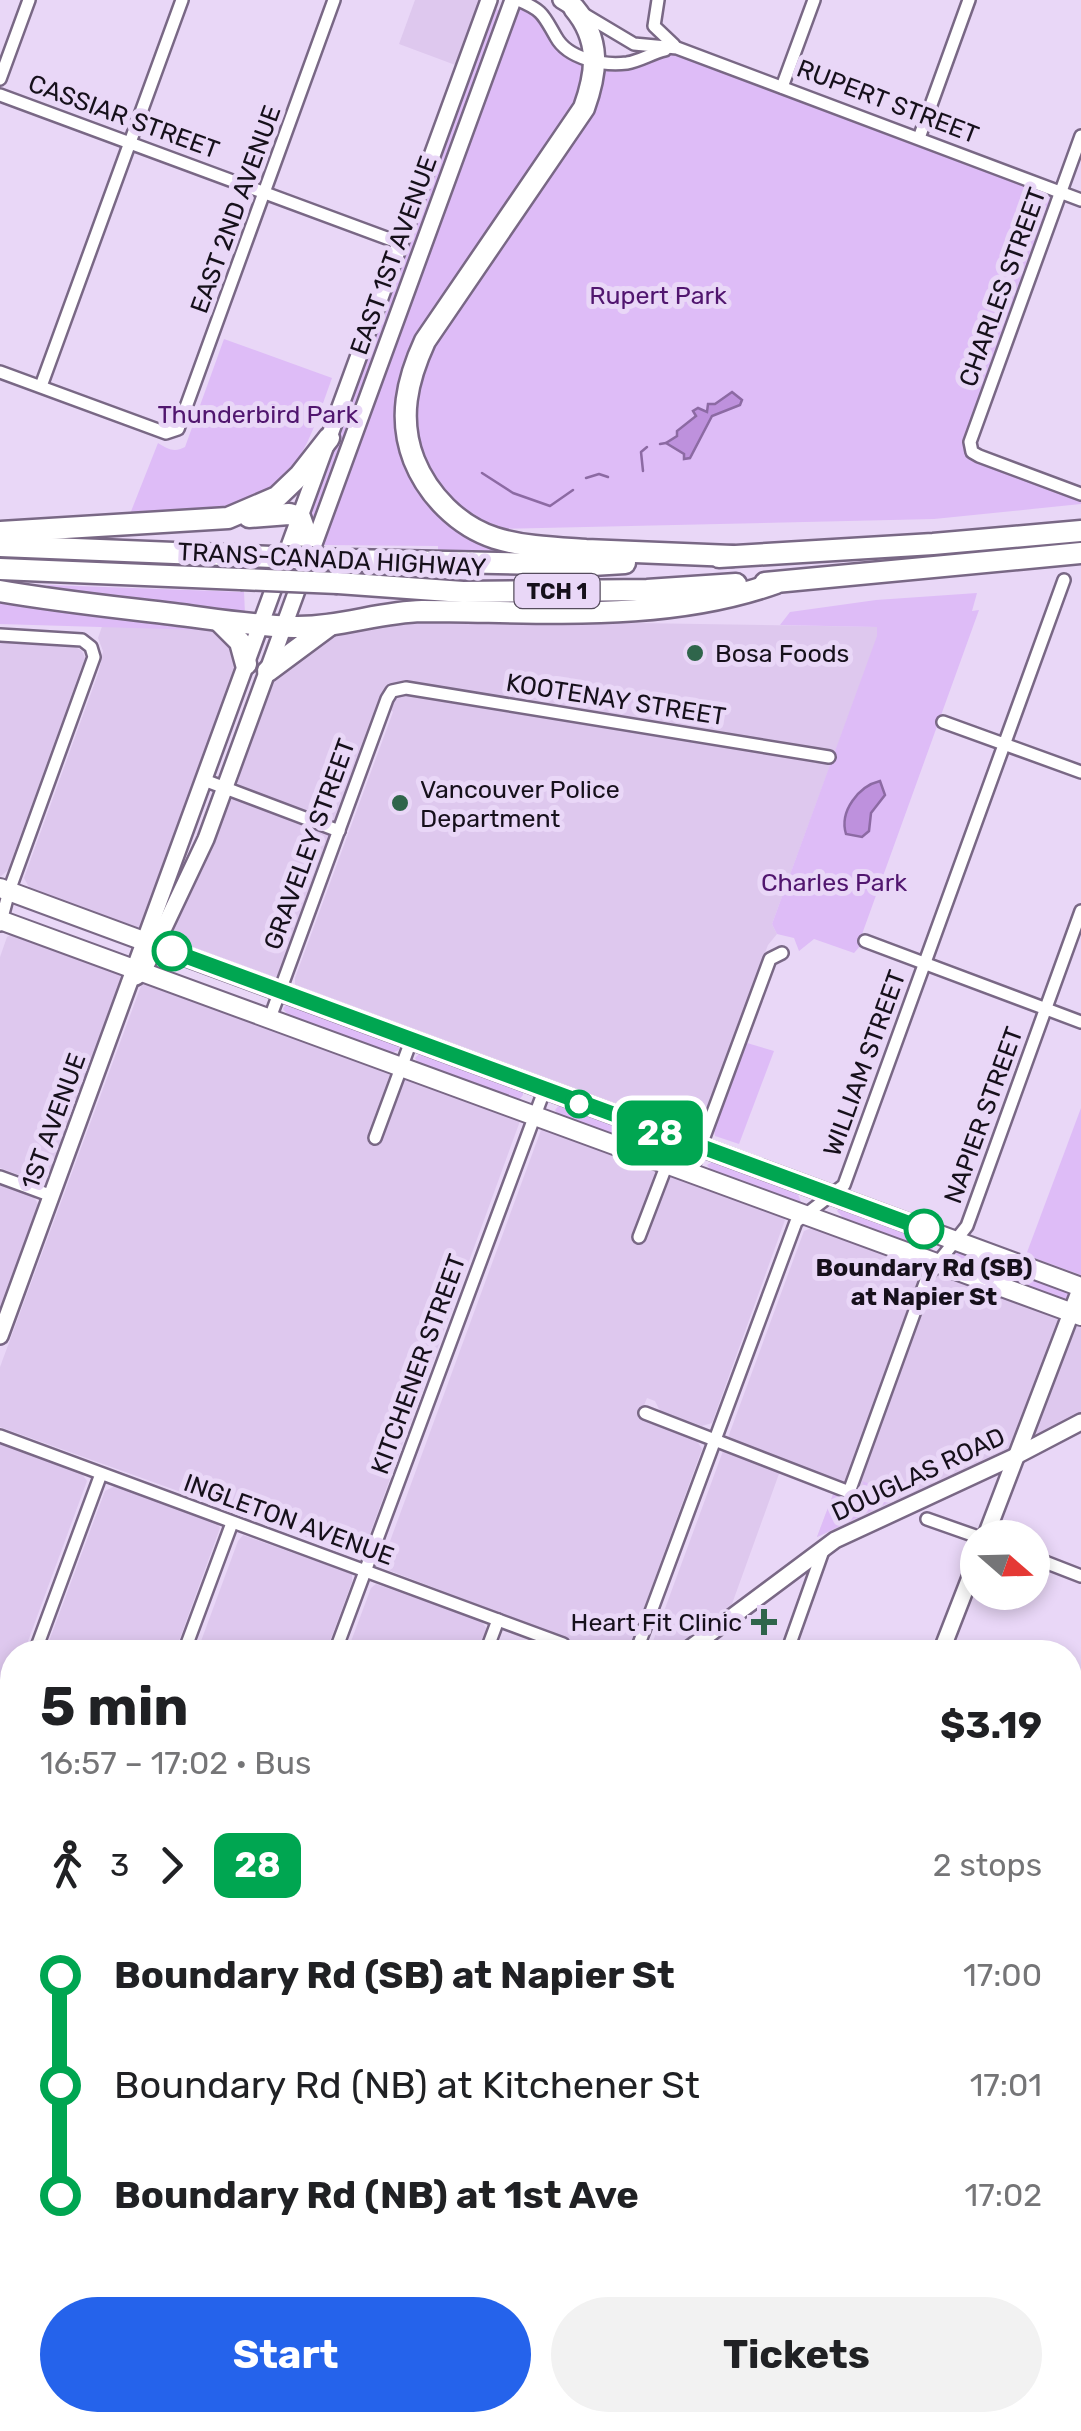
<!DOCTYPE html>
<meta charset="utf-8">
<style>
body{margin:0;font-family:Rubik,sans-serif;background:#f2f2f2;color:#202124;height:100vh;display:flex;flex-direction:column;font-size:38px;white-space:nowrap}
*{box-sizing:border-box;margin:0}
p{font-size:32px;color:#757577}
.icon{flex:none;width:55px;height:55px;fill:none;stroke:currentColor;stroke-width:2;stroke-linecap:round;stroke-linejoin:round}
.map{position:relative;flex:1;overflow:hidden}
.details{position:absolute;left:0px;top:1640px;width:1082px;height:792px;display:flex;flex-direction:column;background:#fff;border-radius:40px 40px 0 0;box-shadow:0 5px 15px #0003}
.details>*{flex:none}
.badge{padding:0 20px;border-radius:15px;font-size:35px;line-height:65px}
.needle{width:65px;rotate:110deg}
.buttons{position:absolute;left:960px;top:1520px;display:grid;gap:20px}
.buttons a{display:grid;place-items:center;width:90px;height:90px;border-radius:50%;background:#fff;box-shadow:0 5px 15px #0003;font-size:50px}
.map>.badge{position:absolute;translate:-50% -50%;box-shadow:0 0 0 5px #fff}
.legs{display:flex;align-items:center;gap:15px;height:110px;padding:0 40px;font-size:32px}
.legs p{margin-inline-start:auto}
.summary{display:flex;align-items:center;justify-content:space-between;height:170px;padding:0 40px}
h1{font-size:55px;font-weight:700;line-height:75px}
.cta{display:flex;gap:20px;margin-top:auto;padding:20px 40px}
.cta a{flex:1;height:115px;border-radius:60px;background:#2563eb;color:#fff;font-size:40px;font-weight:700;line-height:115px;text-align:center}
.cta a+a{background:#f2f2f2;color:#202124}
ul{padding:0 40px;list-style:none}
li{display:flex;align-items:center;gap:35px;height:110px;font-size:38px}
li i{display:grid;place-items:center;width:15px;height:100%;margin:0 12px;background:currentColor}
li i::after{content:'';width:25px;height:25px;margin:-12px;border:8px solid;border-radius:50%;background:#fff}
li p{margin-inline-start:auto}
li:first-child i{background:linear-gradient(#0000 50%,currentColor 0)}
li:last-child i{background:linear-gradient(currentColor 50%,#0000 0)}
.map>svg:first-child{display:block}
</style>
<div class="map">
<svg width="1081" height="2431" viewBox="0 0 1081 2431">
<rect width="100%" height="100%" fill="#e9d7f7"/>
<g fill="#dec8ee">
<path d="M415,0H479L458,66L399,44Z"/>
<path d="M107,612L213,629L239,655L235,676L145,921L138,928L30,889L24,878L99,671L103,651L98,638Z"/>
<path d="M389,619L881,627L772,924L777,934L768,945L698,1131L690,1132L534,1075L295,985V978L393,712L380,700L280,976L272,978L181,945L174,938L172,928L209,853L270,687L293,657L316,640Z"/>
<path d="M0,642L74,646L82,651L85,658L8,870L0,877Z"/>
<path d="M14,933L122,975L48,1178L41,1183L0,1168V957L7,937Z"/>
<path d="M146,982L520,1121L363,1553L359,1556L0,1427V1367L141,986Z"/>
<path d="M544,1128L781,1215L785,1220L712,1423L702,1426L660,1411L655,1401L647,1398L639,1418L697,1441L702,1449L628,1652H575L568,1639L388,1570L382,1563L541,1130Z"/>
<path d="M0,1185L34,1197L38,1204L0,1309Z"/>
<path d="M814,1227L1081,1326V1413L958,1476L817,1537L834,1492L780,1471L732,1604L669,1652H649L804,1231Z"/>
<path d="M0,1443L82,1474L87,1481L24,1652H12V1682L6,1685L0,1683Z"/>
<path d="M115,1486L216,1522L220,1528L175,1652H45L105,1491Z"/>
<path d="M243,1535L352,1574V1582L326,1652H197L238,1541Z"/>
<path d="M376,1584L481,1621L487,1629L483,1652H347L371,1588Z"/>
<path d="M12,1740V1868L0,1872V1774Z"/>
</g>
<g fill="#debcf7">
<path d="M519,6L537,12L550,34L597,65L662,53L678,54L1053,194L963,444L964,451L972,460L1081,501V504L934,519L502,529L482,541L513,553L438,550V546L322,545Z"/>
<path d="M496,9L501,11C443,184 376,354 313,525L309,516Z"/>
<path d="M224,339L332,378C310,439 296,494 225,512C199,518 158,514 130,514L158,443C168,449 174,453 185,447Z"/>
<path d="M48,585L244,592L245,614L46,587Z"/>
<path d="M977,593L972,611L979,610L861,937V945L854,953L814,939L799,951L794,938L777,934L772,924L877,636V627L780,625L790,612L876,600Z"/>
<path d="M0,598L193,627L200,630L0,624Z"/>
<path d="M287,1003L399,1043V1050L389,1054L291,1018L283,1009Z"/>
<path d="M747,1043L774,1051L739,1144L715,1136L714,1131Z"/>
<path d="M422,1051L523,1090V1095L519,1100H513L419,1065L415,1058Z"/>
<path d="M562,1102L690,1151L691,1157L684,1161L559,1117L555,1110Z"/>
<path d="M1081,1108V1275L1026,1255Z"/>
<path d="M714,1161L787,1184L797,1192L801,1202L798,1204L713,1173L707,1165Z"/>
<path d="M840,1204L931,1240L933,1249L930,1252L848,1223L837,1211Z"/>
<path d="M960,1249L1070,1291L1069,1297L1060,1301L962,1264L955,1254Z"/>
<path d="M862,1481L901,1496L817,1537L834,1492L842,1505L855,1507L863,1502L867,1491Z"/>
<path d="M12,1980V2098L0,2085V2002L5,2003Z"/>
</g>
<g fill="#be91dd" stroke="#8c6aa3" stroke-width="2.5">
<path d="M732,392L742,400L740,405L712,416L690,458L684,459V454L666,443L677,436V431L696,416L693,411L698,408L707,412L708,404H715Z"/>
<path d="M880,781L885,795L871,813L869,831L862,837L846,834C839,811 859,786 880,781Z"/>
</g>
<g fill="none" stroke-linecap="round" stroke-linejoin="round">
<g stroke="#8c6aa3" stroke-width="2.5">
<path d="M660,444L666,443"/>
<path d="M643,471L641,452L647,447"/>
<path d="M482,473L513,493L550,506L573,490"/>
<path d="M586,478L599,474L608,477"/>
</g>
<defs>
<g id="street">
<path d="M518,0C544,11 543,15 556,37C568,59 604,66 627,63C640,61 652,53 665,50"/>
<path d="M658,0L654,26L674,45"/>
<path d="M582,13L634,44L677,48L1081,200"/>
<path d="M0,79L29,0"/>
<path d="M782,87L814,0"/>
<path d="M0,95L400,243"/>
<path d="M1081,136L970,442L972,452L979,456L1081,494"/>
<path d="M919,138L969,0"/>
<path d="M0,372L166,433L178,429L334,0"/>
<path d="M41,386L182,0"/>
<path d="M0,635L82,640L91,647L94,657L9,891L0,925"/>
<path d="M943,722L1081,772"/>
<path d="M204,780L339,831"/>
<path d="M865,941L1081,1022"/>
<path d="M270,1018L387,699L392,691L406,688L829,757"/>
<path d="M375,1138L411,1041"/>
<path d="M691,1172L770,959L782,953"/>
<path d="M0,1177L52,1196"/>
<path d="M639,1237L667,1164"/>
<path d="M645,1413L849,1492L928,1275L967,1226L1081,911"/>
<path d="M0,1436L563,1644"/>
<path d="M927,1519L981,1538"/>
<path d="M1032,1557L1081,1576"/>
<path d="M35,1652L101,1474"/>
<path d="M184,1652L232,1523"/>
<path d="M335,1652L544,1091"/>
<path d="M486,1652L498,1620"/>
<path d="M636,1652L796,1222L844,1185L1064,580"/>
<path d="M787,1652L824,1548"/>
<path d="M0,1694L12,1698"/>
<path d="M1070,1713L1081,1684"/>
<path d="M0,1749L12,1715"/>
<path d="M1070,1830L1081,1834"/>
<path d="M0,2095L12,2106"/>
<path d="M1070,2108L1081,2080"/>
<path d="M0,2146L12,2116"/>
<path d="M552,2420L583,2431"/>
<path d="M42,2431L46,2420"/>
<path d="M194,2431L198,2420"/>
<path d="M344,2431L348,2420"/>
<path d="M496,2431L500,2420"/>
<path d="M795,2431L799,2420"/>
<path d="M946,2431L950,2420"/>
</g>
<g id="secondary">
<path d="M561,0L574,8"/>
<path d="M136,977L143,972L206,839L513,0"/>
<path d="M0,1336L489,0"/>
<path d="M985,1538L1081,1287"/>
<path d="M685,1652L835,1540L1016,1456L1081,1422"/>
<path d="M941,1652L978,1557"/>
<path d="M0,1882L12,1878"/>
<path d="M0,1920L12,1925"/>
<path d="M1070,2314L1081,2318"/>
<path d="M639,2431L645,2420"/>
</g>
<g id="primary">
<path d="M0,888L1081,1287"/>
<path d="M0,920L1081,1316"/>
</g>
<g id="highway">
<path d="M574,8C601,40 597,72 584,108L425,341C407,380 398,419 414,460C428,495 458,526 495,538C524,547 556,548 586,550C635,552 683,554 732,556"/>
<path d="M249,517L289,514L300,517L305,531V567"/>
<path d="M0,532L228,518L277,497L300,475L329,438"/>
<path d="M0,546L249,556"/>
<path d="M719,557L933,544L1081,531"/>
<path d="M347,560L592,565L625,563"/>
<path d="M0,569L241,579"/>
<path d="M338,583L463,592L647,590L736,584"/>
<path d="M765,583L1081,553"/>
<path d="M0,591C57,601 115,607 173,614C213,619 254,626 294,627C338,628 379,612 422,611C540,611 664,623 776,583"/>
<path d="M219,621L240,642L246,664"/>
<path d="M268,671L330,625"/>
</g>
</defs>
<use href="#street" stroke="#796885" stroke-width="16"/>
<use href="#secondary" stroke="#796885" stroke-width="20"/>
<use href="#primary" stroke="#796885" stroke-width="22"/>
<use href="#highway" stroke="#796885" stroke-width="25"/>
<use href="#street" stroke="#fff" stroke-width="11"/>
<use href="#secondary" stroke="#fff" stroke-width="15"/>
<use href="#primary" stroke="#fff" stroke-width="18"/>
<use href="#highway" stroke="#fff" stroke-width="20"/>
<defs>
<g id="highway-bridge">
<path d="M249,556L347,560"/>
<path d="M241,579L338,583"/>
</g>
</defs>
<use href="#highway-bridge" stroke="#796885" stroke-width="25" stroke-linecap="butt"/>
<use href="#highway-bridge" stroke="#fff" stroke-width="20"/>
</g>
<g fill="none" stroke-linecap="round" stroke-linejoin="round">
<defs>
<path id="line-1" d="M172,951L924,1229"/>
</defs>
<use href="#line-1" stroke="#fff" stroke-width="22"/>
<use href="#line-1" stroke="#00a651" stroke-width="15"/>
</g>
<g fill="#2f654b" stroke="#e9d7f7" stroke-width="4">
<circle cx="695" cy="653" r="10"/>
<circle cx="400" cy="803" r="10"/>
<path d="M759 1607h10v10h10v10h-10v10h-10v-10h-10v-10h10z"/>
</g>
<g fill="#fff" stroke="#00a651" stroke-width="5">
<circle cx="172" cy="951" r="18"/>
<circle cx="579" cy="1104" r="12"/>
<circle cx="924" cy="1229" r="18"/>
</g>
<g text-anchor="middle" stroke-width="10" stroke-linejoin="round" paint-order="stroke">
<rect fill="#e9d7f7" stroke="#554c5d" stroke-width="2.5" x="514.5" y="574" width="85" height="34" rx="8"/>
<g font-size="22" font-weight="bold" fill="#16101b">
<text x="557" y="599">TCH 1</text>
</g>
<g font-size="25" fill="#16101b" stroke="#e9d7f7">
<text transform="translate(888 101) rotate(21)" y="9">RUPERT STREET</text>
<text transform="translate(124 116) rotate(20)" y="9">CASSIAR STREET</text>
<text transform="translate(235 209) rotate(-70)" y="9">EAST 2ND AVENUE</text>
<text transform="translate(393 255) rotate(-70)" y="9">EAST 1ST AVENUE</text>
<text transform="translate(1002 287) rotate(-70)" y="9">CHARLES STREET</text>
<text transform="translate(332 559) rotate(3)" y="9">TRANS-CANADA HIGHWAY</text>
<text transform="translate(616 699) rotate(9)" y="9">KOOTENAY STREET</text>
<text transform="translate(309 844) rotate(-70)" y="9">GRAVELEY STREET</text>
<text transform="translate(864 1063) rotate(-70)" y="9">WILLIAM STREET</text>
<text transform="translate(983 1115) rotate(-70)" y="9">NAPIER STREET</text>
<text transform="translate(53 1121) rotate(-70)" y="9">1ST AVENUE</text>
<text transform="translate(418 1364) rotate(-70)" y="9">KITCHENER STREET</text>
<text transform="translate(918 1474) rotate(-25)" y="9">DOUGLAS ROAD</text>
<text transform="translate(289 1519) rotate(20)" y="9">INGLETON AVENUE</text>
</g>
<g font-size="25" fill="#51166f" stroke="#e9d7f7">
<text x="658" y="304">Rupert Park</text>
<text x="258" y="423">Thunderbird Park</text>
<text x="834" y="891">Charles Park</text>
</g>
<g font-size="25" fill="#16101b" stroke="#e9d7f7" text-anchor="start">
<text x="715" y="662">Bosa Foods</text>
<text x="420" y="798">Vancouver Police<tspan x="420" dy="29">Department</tspan></text>
<text x="742" y="1631" text-anchor="end">Heart Fit Clinic</text>
</g>
<g font-size="25" font-weight="bold" fill="#16101b" stroke="#e9d7f7">
<text x="924" y="1276">Boundary Rd (SB)<tspan x="924" dy="29">at Napier St</tspan></text>
</g>
</g>
</svg>
<div class="buttons">
<a><svg class="needle" viewBox="-14 -14 28 28"><path d="M0-13l5 13h-10z" fill="#e53935"/><path d="M0 13l5-13h-10z" fill="#757577"/></svg></a>
</div>
<b class="badge" style="left:660px;top:1133px;background:#00a651;color:#fff">28</b>
<section class="details">
<div class="summary"><div><h1>5 min</h1><p>16:57 – 17:02 · Bus</p></div><b>$3.19</b></div>
<div class="legs"><svg class="icon" aria-label="walk" viewBox="0 0 24 24"><circle cx="13" cy="4" r="2"/><path d="M13 8l-2 6 4 7M11 14l-3 7M7 12l3-4h3l4 4"/></svg>3<svg class="icon" aria-label="forward" viewBox="0 0 24 24"><path d="M9 5l7 7-7 7"/></svg><b class="badge" style="background:#00a651;color:#fff">28</b><p>2 stops</p></div>
<ul>
<li><i style="color:#00a651"></i><b>Boundary Rd (SB) at Napier St</b><p>17:00</p></li>
<li><i style="color:#00a651"></i><span>Boundary Rd (NB) at Kitchener St</span><p>17:01</p></li>
<li><i style="color:#00a651"></i><b>Boundary Rd (NB) at 1st Ave</b><p>17:02</p></li>
</ul>
<div class="cta"><a>Start</a><a>Tickets</a></div>
</section>
</div>
